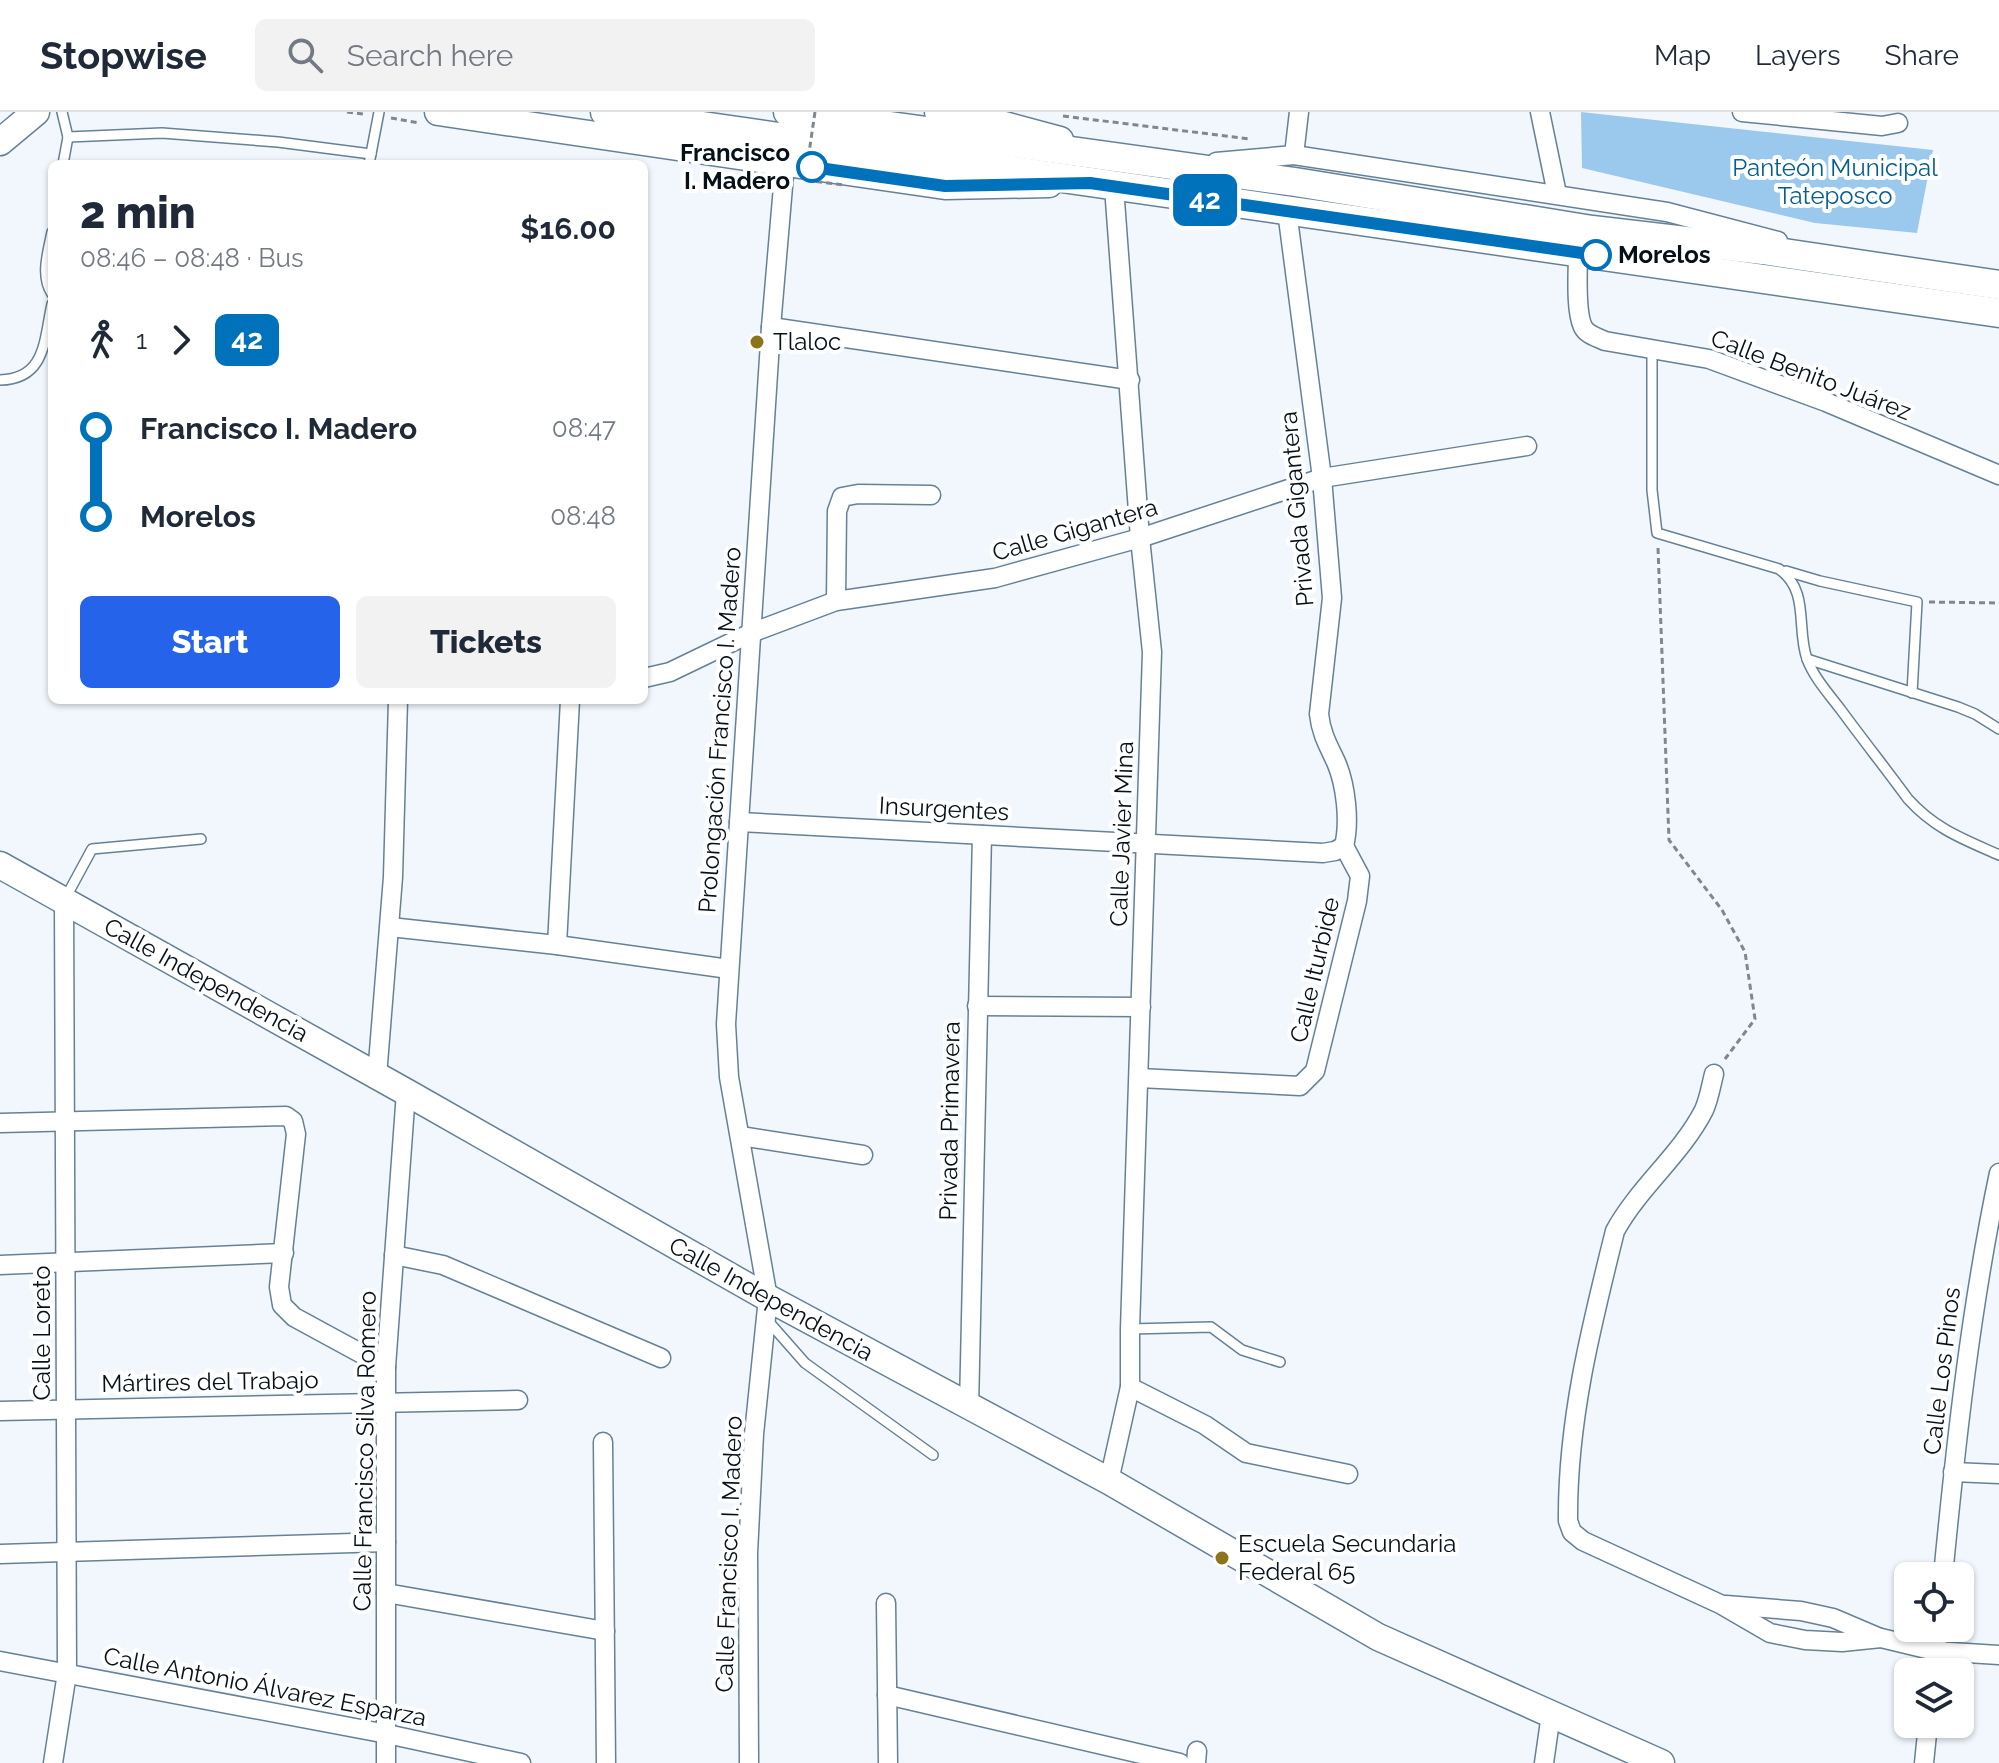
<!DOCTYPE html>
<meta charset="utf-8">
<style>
body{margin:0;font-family:Raleway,sans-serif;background:#f2f2f3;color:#1f2937;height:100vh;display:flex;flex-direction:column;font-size:30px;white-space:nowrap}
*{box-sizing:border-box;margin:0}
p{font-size:26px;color:#747a83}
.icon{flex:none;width:44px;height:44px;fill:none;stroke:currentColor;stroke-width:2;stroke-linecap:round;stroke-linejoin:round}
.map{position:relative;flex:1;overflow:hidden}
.drawer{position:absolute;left:48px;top:48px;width:600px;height:544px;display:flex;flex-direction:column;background:#fff;border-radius:12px;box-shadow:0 2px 6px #0004}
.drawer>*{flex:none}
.badge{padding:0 16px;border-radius:12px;font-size:28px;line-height:52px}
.tools{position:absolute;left:1894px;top:1450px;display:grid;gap:16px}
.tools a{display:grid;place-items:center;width:80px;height:80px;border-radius:12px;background:#fff;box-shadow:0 2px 6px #0004;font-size:40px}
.map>.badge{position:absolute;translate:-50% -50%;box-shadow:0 0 0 4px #fff}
.legs{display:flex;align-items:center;gap:12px;height:88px;padding:0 32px;font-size:26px}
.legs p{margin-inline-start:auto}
.head{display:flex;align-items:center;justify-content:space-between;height:136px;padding:0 32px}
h1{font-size:44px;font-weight:800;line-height:60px}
.cta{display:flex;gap:16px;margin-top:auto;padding:16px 32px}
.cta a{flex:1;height:92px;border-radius:12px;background:#2563eb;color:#fff;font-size:32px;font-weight:800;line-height:92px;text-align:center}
.cta a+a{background:#f2f2f3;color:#1f2937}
ul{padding:0 32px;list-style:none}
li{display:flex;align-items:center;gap:28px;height:88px;font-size:30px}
li i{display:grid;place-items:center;width:12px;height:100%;margin:0 10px;background:currentColor}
li i::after{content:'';width:20px;height:20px;margin:-10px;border:6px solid;border-radius:50%;background:#fff}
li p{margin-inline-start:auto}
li:first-child i{background:linear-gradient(#0000 50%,currentColor 0)}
li:last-child i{background:linear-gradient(currentColor 50%,#0000 0)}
header{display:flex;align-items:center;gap:48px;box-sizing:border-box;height:112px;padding:0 40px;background:#fff;border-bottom:2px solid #e0e1e3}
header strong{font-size:38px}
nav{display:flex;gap:44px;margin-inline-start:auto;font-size:28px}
.search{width:560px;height:72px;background:#f2f2f3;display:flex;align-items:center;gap:20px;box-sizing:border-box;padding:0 28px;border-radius:12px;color:#747a83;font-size:30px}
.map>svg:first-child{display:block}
</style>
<header>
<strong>Stopwise</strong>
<div class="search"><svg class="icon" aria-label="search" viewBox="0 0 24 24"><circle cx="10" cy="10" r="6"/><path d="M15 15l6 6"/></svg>Search here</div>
<nav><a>Map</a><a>Layers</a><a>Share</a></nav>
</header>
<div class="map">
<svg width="1999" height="1651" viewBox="0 0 1999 1651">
<rect width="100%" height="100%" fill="#f1f7fc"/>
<path fill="#9bc9ee" d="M1581,0L1933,38L1917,121L1815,111L1582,56Z"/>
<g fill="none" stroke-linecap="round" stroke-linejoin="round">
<defs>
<g id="lane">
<path d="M62,0L68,25L63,52"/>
<path d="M68,25L162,21L278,30L371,42"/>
<path d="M369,52L379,0"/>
<path d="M52,120C48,140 40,164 52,182"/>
<path d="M1652,237V378L1657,421L1779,457C1810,479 1796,516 1807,547C1814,566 1829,582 1841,598C1863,628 1886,657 1908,687C1935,717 1963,727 1999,743"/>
<path d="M0,268C46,267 44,228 52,192"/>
<path d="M1786,459L1820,469L1917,490L1912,581"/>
<path d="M1807,547L1958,595L1975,602L1999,617"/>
<path d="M66,785L92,737L201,727"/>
<path d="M768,1209L805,1251L933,1343"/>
<path d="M1130,1217L1211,1215L1242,1238L1280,1250"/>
</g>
<g id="street">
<path d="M1540,0L1557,82"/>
<path d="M1742,0L1882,14L1898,11"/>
<path d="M1294,43L1299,0"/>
<path d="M1216,50L1294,43L1667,100L1778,129"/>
<path d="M1287,99L1322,366L1332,486L1319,602C1321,621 1328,633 1336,650C1346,673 1350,710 1344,734"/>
<path d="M1578,140C1578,158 1575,199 1583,215C1587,223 1597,225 1605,229L1709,247L1826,290L1999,363"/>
<path d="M771,215L1130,268"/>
<path d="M836,489L837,399L842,385L858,382L931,383"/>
<path d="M644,566L670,560L751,521L836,489L995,466L1140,426L1322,366L1527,334"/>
<path d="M739,710L1323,741L1335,739L1344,734"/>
<path d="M390,815L557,833L729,857"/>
<path d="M557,833L570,588"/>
<path d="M977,894L1141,895"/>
<path d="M1714,962C1711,974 1709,987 1704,998C1681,1043 1639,1075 1615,1119C1591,1215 1567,1310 1568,1409L1572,1420L1583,1429L1720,1492L1770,1521L1805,1528L1842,1530L1881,1526L1935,1539L1999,1543"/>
<path d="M377,964L393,765L398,588"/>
<path d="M1139,966L1300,974L1315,959L1357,789L1360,764L1344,734"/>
<path d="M0,1011L286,1004L293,1009L296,1022L279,1175L282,1193L294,1205L386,1255"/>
<path d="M740,1024L863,1043"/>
<path d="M394,1143L443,1153L661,1246"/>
<path d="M0,1153L284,1141"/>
<path d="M1130,1275L1205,1313L1246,1341L1348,1362"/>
<path d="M969,1295L982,723"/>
<path d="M0,1299L518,1288"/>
<path d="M603,1330L606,1651"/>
<path d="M1953,1360L1999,1362"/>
<path d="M1109,1369L1130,1275V1217L1152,540L1140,426L1114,75"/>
<path d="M0,1442L386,1430"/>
<path d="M1943,1464C1956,1329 1971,1194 1999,1061"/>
<path d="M386,1481L605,1519"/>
<path d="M886,1491L888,1651"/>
<path d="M1726,1493L1801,1499L1833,1506L1880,1526"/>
<path d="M0,1549L387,1622L521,1651"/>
<path d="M1933,1560L1938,1516"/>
<path d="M887,1583L1180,1651"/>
<path d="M53,1651L67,1561L64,789"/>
<path d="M386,1651V1255L406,980"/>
<path d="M749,1651L748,1441L754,1322L768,1186L729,965L726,912L771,215L785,51"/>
<path d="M1196,1651L1197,1639"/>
<path d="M1544,1651L1551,1602"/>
<path d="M1924,1651L1928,1612"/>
</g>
<g id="secondary">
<path d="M438,0L945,74L1049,72"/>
<path d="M938,0L982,7L1060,28"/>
<path d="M0,30L36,0"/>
<path d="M0,753L406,980L768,1186L1109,1369L1378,1525L1661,1651"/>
</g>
<g id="primary">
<path d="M605,0L1999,201"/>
<path d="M788,0L1295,70L1592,118L1763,138L1999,173"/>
</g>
</defs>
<use href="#lane" stroke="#668196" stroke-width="12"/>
<use href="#street" stroke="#668196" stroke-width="21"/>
<use href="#secondary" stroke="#668196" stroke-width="29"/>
<use href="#primary" stroke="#668196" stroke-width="31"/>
<g stroke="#80878e" stroke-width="3" stroke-dasharray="6 4" stroke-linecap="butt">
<path d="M347,0L363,2"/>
<path d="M1063,4L1250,27"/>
<path d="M391,6L419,11"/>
<path d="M1658,436L1669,728L1722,798L1745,840L1755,907L1725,947"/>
<path d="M1929,490L1999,491"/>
</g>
<use href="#lane" stroke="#fff" stroke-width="9"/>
<use href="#street" stroke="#fff" stroke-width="18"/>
<use href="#secondary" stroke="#fff" stroke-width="26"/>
<use href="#primary" stroke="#fff" stroke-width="28"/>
<path stroke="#80878e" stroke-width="3" stroke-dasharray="6 4" stroke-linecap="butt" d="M815,0L805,68L844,73"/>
</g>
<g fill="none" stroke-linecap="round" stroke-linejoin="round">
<defs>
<path id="line-1" d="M812,55L945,74L1090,71L1596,143"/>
</defs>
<use href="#line-1" stroke="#fff" stroke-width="18"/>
<use href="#line-1" stroke="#0072bc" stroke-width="12"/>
</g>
<g fill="#fff" stroke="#0072bc" stroke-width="4">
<circle cx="812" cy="55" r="14"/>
<circle cx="1596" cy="143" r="14"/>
</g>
<g fill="#8d7418" stroke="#fff" stroke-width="3">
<circle cx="757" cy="230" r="8"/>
<circle cx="1222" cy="1446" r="8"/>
</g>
<g text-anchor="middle" stroke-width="8" stroke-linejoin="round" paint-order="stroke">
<g font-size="24" font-weight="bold" fill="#061018" stroke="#fff" text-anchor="end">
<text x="790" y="49">Francisco<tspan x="790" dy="28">I. Madero</tspan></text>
<text x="1618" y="151" text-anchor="start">Morelos</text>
</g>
<g font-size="24" fill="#045d8f" stroke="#fff">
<text x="1835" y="64">Panteón Municipal<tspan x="1835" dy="28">Tateposco</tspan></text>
</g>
<g font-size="24" fill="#061018" stroke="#fff" text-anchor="start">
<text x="773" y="238">Tlaloc</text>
<text x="1238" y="1440">Escuela Secundaria<tspan x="1238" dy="28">Federal 65</tspan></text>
</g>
<g font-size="24" fill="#061018" stroke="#fff">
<text transform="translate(1811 263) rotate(21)" y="8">Calle Benito Juárez</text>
<text transform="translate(1297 397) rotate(-95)" y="8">Privada Gigantera</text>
<text transform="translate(1075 418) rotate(-16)" y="8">Calle Gigantera</text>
<text transform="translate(720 618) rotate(-86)" y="8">Prolongación Francisco I. Madero</text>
<text transform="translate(944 697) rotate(3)" y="8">Insurgentes</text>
<text transform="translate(1122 722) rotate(-88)" y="8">Calle Javier Mina</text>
<text transform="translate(1315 858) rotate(-77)" y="8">Calle Iturbide</text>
<text transform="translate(206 868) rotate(29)" y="8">Calle Independencia</text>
<text transform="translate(950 1009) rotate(-89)" y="8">Privada Primavera</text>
<text transform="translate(771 1187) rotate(29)" y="8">Calle Independencia</text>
<text transform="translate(42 1221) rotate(-90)" y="8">Calle Loreto</text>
<text transform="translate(1942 1259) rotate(-83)" y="8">Calle Los Pinos</text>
<text transform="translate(210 1270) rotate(-1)" y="8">Mártires del Trabajo</text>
<text transform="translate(365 1339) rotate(-89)" y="8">Calle Francisco Silva Romero</text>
<text transform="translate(729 1442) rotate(-88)" y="8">Calle Francisco I. Madero</text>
<text transform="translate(265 1575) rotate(11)" y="8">Calle Antonio Álvarez Esparza</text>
</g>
</g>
</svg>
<div class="tools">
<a><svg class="icon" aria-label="locate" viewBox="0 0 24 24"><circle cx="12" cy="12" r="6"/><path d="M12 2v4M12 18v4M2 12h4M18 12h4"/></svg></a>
<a><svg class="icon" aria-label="layers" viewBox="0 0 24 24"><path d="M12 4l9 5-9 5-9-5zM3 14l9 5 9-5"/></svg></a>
</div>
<b class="badge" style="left:1205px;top:88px;background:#0072bc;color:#fff">42</b>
<section class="drawer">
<div class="head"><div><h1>2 min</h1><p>08:46 – 08:48 · Bus</p></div><b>$16.00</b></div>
<div class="legs"><svg class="icon" aria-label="walk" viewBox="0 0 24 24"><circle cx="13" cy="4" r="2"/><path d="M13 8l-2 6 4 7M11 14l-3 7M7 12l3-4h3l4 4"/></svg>1<svg class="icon" aria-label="forward" viewBox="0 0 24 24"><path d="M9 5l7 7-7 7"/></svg><b class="badge" style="background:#0072bc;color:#fff">42</b></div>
<ul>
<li><i style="color:#0072bc"></i><b>Francisco I. Madero</b><p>08:47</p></li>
<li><i style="color:#0072bc"></i><b>Morelos</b><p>08:48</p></li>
</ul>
<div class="cta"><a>Start</a><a>Tickets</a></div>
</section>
</div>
